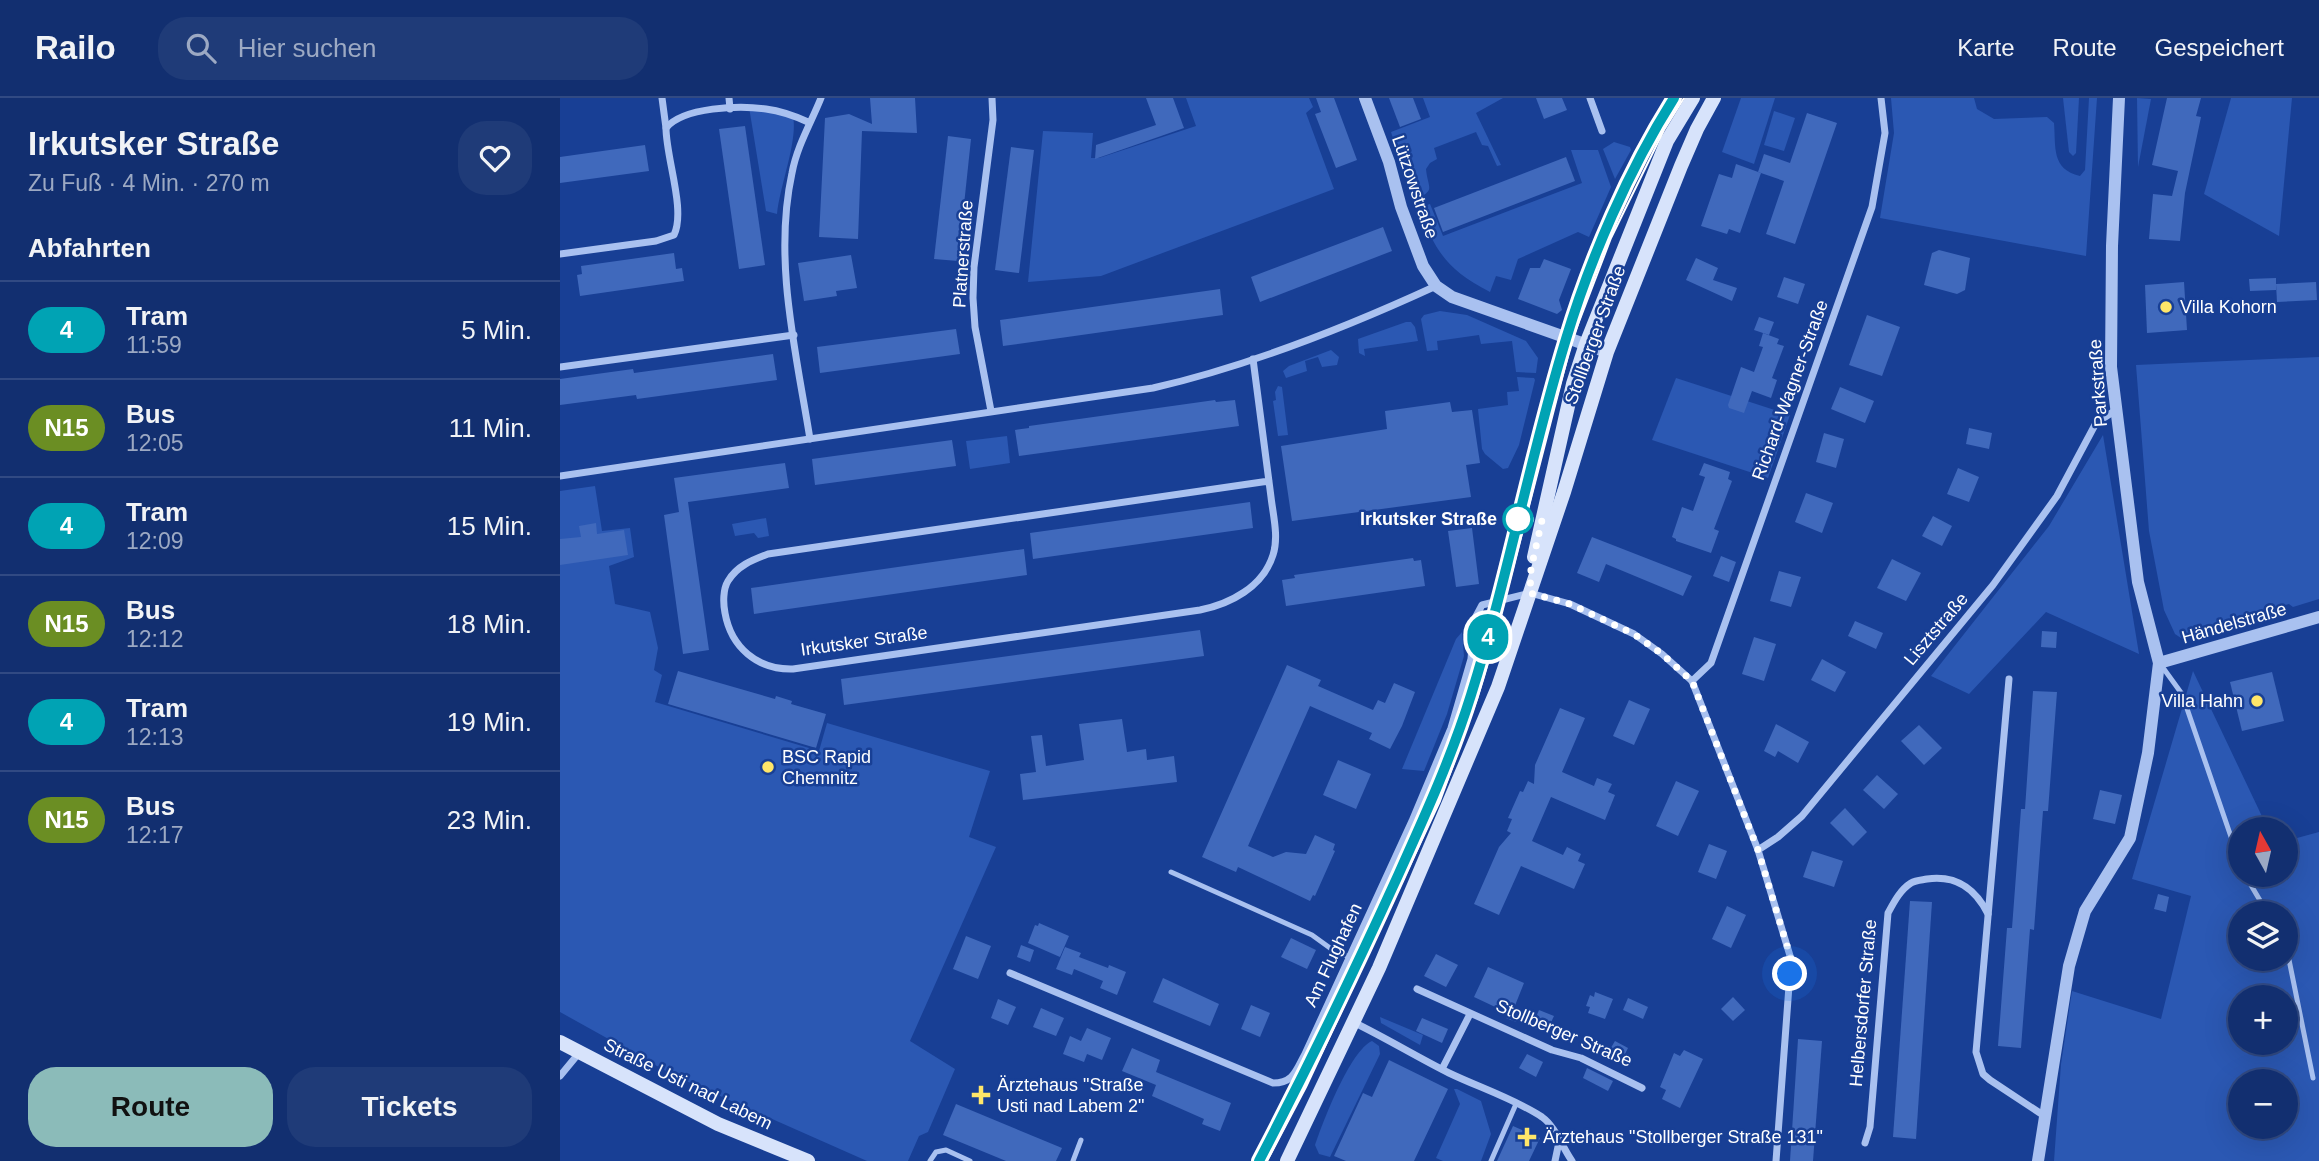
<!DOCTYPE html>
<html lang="de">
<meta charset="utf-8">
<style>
body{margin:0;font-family:Arial,sans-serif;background:#1f3b78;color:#f1f3f6;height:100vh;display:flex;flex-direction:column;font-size:26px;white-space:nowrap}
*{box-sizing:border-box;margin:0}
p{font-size:23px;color:#9ca9c3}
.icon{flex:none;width:38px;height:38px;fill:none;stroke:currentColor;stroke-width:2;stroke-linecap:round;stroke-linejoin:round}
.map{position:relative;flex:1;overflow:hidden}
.sheet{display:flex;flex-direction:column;background:#122f70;width:560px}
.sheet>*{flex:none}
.badge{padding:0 14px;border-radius:23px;font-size:24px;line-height:46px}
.needle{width:46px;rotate:352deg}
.fabs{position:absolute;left:1668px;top:719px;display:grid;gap:14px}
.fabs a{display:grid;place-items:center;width:70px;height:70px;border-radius:50%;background:#122f70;box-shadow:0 7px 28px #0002,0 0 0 2px #314a83;font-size:35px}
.you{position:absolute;width:35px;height:35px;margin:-18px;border:5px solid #fff;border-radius:50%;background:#1a73e8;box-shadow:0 0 0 10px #1a73e833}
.map>.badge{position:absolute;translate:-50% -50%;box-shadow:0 0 0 4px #fff}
h2{padding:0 28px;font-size:26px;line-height:63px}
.round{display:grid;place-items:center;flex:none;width:74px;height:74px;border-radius:28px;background:#1f3b78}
.headline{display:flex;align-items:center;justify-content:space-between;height:119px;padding:0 28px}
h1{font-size:33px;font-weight:800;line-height:52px}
.primary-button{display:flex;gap:14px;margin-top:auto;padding:14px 28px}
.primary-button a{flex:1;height:80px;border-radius:28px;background:#8bbbb9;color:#111;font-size:28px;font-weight:800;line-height:80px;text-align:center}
.primary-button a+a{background:#1f3b78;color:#f1f3f6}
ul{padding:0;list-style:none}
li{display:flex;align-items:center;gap:21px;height:98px;padding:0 28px;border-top:2px solid #314a83}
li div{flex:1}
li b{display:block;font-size:26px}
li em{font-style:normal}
li .badge{min-width:77px;font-weight:700;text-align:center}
header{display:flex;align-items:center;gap:42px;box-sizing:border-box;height:98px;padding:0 35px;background:#122f70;border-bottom:2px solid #314a83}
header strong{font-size:33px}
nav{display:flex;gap:38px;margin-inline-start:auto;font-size:24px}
.search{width:490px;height:63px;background:#1f3b78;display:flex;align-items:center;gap:18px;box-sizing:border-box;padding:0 24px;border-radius:28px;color:#9ca9c3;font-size:26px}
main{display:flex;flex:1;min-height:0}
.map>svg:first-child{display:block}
</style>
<header>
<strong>Railo</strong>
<div class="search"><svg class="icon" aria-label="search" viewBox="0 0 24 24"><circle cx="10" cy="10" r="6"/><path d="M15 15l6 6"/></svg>Hier suchen</div>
<nav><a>Karte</a><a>Route</a><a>Gespeichert</a></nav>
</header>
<main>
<section class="sheet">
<div class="headline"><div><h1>Irkutsker Straße</h1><p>Zu Fuß · 4 Min. · 270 m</p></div><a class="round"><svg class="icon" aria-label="heart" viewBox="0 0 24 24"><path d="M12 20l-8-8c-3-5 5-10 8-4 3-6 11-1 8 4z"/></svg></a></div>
<h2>Abfahrten</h2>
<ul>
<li><span class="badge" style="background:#00a3b4;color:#fff">4</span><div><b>Tram</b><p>11:59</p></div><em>5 Min.</em></li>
<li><span class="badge" style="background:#6b8e23;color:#fff">N15</span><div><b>Bus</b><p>12:05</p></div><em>11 Min.</em></li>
<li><span class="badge" style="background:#00a3b4;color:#fff">4</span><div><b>Tram</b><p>12:09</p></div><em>15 Min.</em></li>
<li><span class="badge" style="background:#6b8e23;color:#fff">N15</span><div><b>Bus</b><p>12:12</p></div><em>18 Min.</em></li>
<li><span class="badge" style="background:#00a3b4;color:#fff">4</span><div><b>Tram</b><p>12:13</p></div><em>19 Min.</em></li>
<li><span class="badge" style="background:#6b8e23;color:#fff">N15</span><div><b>Bus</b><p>12:17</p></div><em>23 Min.</em></li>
</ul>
<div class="primary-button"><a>Route</a><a>Tickets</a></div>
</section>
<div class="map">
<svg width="1759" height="1063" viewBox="0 0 1759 1063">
<rect width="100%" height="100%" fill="#183f95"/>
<g fill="#2b58b3" fill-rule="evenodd">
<path d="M626,0H749L753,9L746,15L774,91L541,178L468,184L483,33L533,35L531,60H539L636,28Z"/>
<path d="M863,0H943L916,15L941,67L937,68L928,48L922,47L916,34L874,50L877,61L870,65L866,71C868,92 877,92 853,102L831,34L870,19Z"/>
<path d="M1181,0H1215L1194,66L1162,54Z"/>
<path d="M1331,0H1414L1417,11L1434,21L1487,19L1494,25C1496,49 1491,71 1520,78L1525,72L1529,0H1537L1526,158L1320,120L1334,35Z"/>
<path d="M1503,0H1519L1516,55L1513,58L1509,54Z"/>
<path d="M1577,0L1591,1L1578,69Z"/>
<path d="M1671,0H1732L1719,138L1644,96Z"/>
<path d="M189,9L233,18C238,43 220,87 217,116L206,113Z"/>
<path d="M1214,13L1235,20L1224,53L1204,47Z"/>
<path d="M1054,44L1070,49L1071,52L1055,81L1043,51Z"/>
<path d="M1011,52H1038L1051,89L1029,139L1018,134L958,161L951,182L936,178L930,194C886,171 877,155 858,110L870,106L883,138L1022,85Z"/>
<path d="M880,213L907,217L966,243L978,260L976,275L956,274L952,243L921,246L919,237L877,243L878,252L867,253L861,221L864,217Z"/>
<path d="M846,224H851L855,229L858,243L804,251L805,258L799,255L798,241Z"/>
<path d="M771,252L779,259L777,267L762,269L758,259L745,263L747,273L726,280L723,273L729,268Z"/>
<path d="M1759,259V501L1733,509L1729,506L1718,509L1716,514L1624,542L1615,536L1604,512L1589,433L1576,267Z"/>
<path d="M957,279L974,280L975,282L959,347L948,370L943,371L925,356L922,351L918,311L948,307L947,294L959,293Z"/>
<path d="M1116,280L1230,317L1208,380L1092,342Z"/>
<path d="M718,288L722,289L728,337L718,338L713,303L716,302L715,294Z"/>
<path d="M1543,337L1579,556L1486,514L1409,596L1371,578L1489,428Z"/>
<path d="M447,338L450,365L410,371L406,343Z"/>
<path d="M35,388L42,433L70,430L74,459L49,468L55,506L90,514L98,550L94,572L102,577L95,604L259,653L267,625L430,673L409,739L436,749L350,943L395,971L368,1034L359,1038L348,1063H307L115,978L0,914V393Z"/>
<path d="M206,420L209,438L198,440L194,435L175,438L172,426Z"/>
<path d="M902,534L904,558L887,616L864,673L842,671L896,541Z"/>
<path d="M1633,573L1708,731L1680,732V777H1726V743L1759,734V1063H1494L1501,966L1512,893L1601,921L1631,798L1572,781ZM1680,816H1726V861H1680ZM1680,900H1726V945H1680ZM1680,984H1726V1029H1680Z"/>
<path d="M820,919L863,937L860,947L821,925Z"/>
<path d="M812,943L819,948L820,956L770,1059L759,1056L755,1047C763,1023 790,953 812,943Z"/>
<path d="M894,991H897L921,1003L931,1036L921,1063H883L876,1060L900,1006Z"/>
</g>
<g fill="#4069bc">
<path d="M310,0H355L357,35L302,33L298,141L259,139L265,20L289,16L312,26Z"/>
<path d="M586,0H613L624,30L535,61L536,47L596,27Z"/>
<path d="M756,0H774L797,62L776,70L755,16L761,14Z"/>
<path d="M829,0H853L861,21L840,29Z"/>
<path d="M976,0H1002L1007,12L984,21Z"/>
<path d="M1607,0H1641L1636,18L1641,19L1625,95L1620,143L1589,141L1593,96L1612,98L1618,73L1592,67Z"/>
<path d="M1247,15L1277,25L1235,146L1206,136L1224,83L1198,74L1204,56L1230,65Z"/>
<path d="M185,28L205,167L179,171L159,31Z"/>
<path d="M388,38L411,41L398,163L374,161Z"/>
<path d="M85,47L89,73L0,85V59Z"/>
<path d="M451,49L474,52L459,175L435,172Z"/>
<path d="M1006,59L1015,83L883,134L874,110Z"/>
<path d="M1176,66L1201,75L1180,135L1169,131L1167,136L1141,128L1159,76L1172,80Z"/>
<path d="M823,129L832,153L700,204L691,179Z"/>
<path d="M1379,152L1410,160L1405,192L1397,196L1364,187L1372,155Z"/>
<path d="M114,155L116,171L122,170L124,183L20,198L17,177L22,176L21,168Z"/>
<path d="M291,157L297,190L276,193L277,198L244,203L238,165Z"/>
<path d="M1136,160L1158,170L1153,182L1177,190L1172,203L1126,182Z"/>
<path d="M984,161L1011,171L999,202L1002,212L997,216L958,201L970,170H980Z"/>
<path d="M1224,179L1245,186L1238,206L1217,199Z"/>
<path d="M1716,180V192L1690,193L1689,181Z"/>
<path d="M1624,184L1627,232L1587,235L1585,187Z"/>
<path d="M1756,184L1757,202L1717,204L1716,186Z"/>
<path d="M660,191L663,217L443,248L440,222Z"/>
<path d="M1307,217L1340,229L1322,278L1289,267Z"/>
<path d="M1199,219L1214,224L1209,237L1194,232Z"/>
<path d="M396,231L400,256L260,275L257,249Z"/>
<path d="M1203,235L1219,241L1217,246L1224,248L1212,280L1217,282L1211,300L1192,293L1184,315L1169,310L1168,307L1181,269L1194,274L1203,249L1199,248Z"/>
<path d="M213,256L217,282L77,301L76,297L0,307V281L73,271L74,275Z"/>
<path d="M1280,289L1314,303L1305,325L1271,311Z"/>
<path d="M655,302L656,304L675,302L679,328L459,358L455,332L469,330V328Z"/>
<path d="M890,304L892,314L912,312L920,365L906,367L911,399L732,423L721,348L827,331L825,313Z"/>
<path d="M1409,330L1432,335L1429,351L1406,346Z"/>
<path d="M1264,335L1284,341L1276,370L1256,364Z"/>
<path d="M392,342L396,368L255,387L252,361Z"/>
<path d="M225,365L229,390L128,404L149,552L123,556L104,417L119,414L114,380Z"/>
<path d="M1144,365L1170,374L1168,381L1172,383L1154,431L1159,433L1151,455L1116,443V441L1112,439L1122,409L1133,413L1145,379L1139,377Z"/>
<path d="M1398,370L1419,379L1409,404L1387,396Z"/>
<path d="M1246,395L1273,405L1262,435L1235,424Z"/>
<path d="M690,404L693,430L473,461L470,435Z"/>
<path d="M1373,418L1392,428L1382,448L1362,438Z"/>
<path d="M36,425L37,436L64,432L68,457L0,467V441L21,439L19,428Z"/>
<path d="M912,430L919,486L896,489L888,433Z"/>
<path d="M1032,439L1132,478L1123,498L1046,466L1039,484L1017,475Z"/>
<path d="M464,451L467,477L194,516L191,490Z"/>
<path d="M1161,458L1176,464L1169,484L1153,478Z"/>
<path d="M853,460L854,463L861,462L865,488L726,508L722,482L735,480L734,477Z"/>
<path d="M1332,461L1361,475L1346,503L1317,490Z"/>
<path d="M1219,473L1241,479L1231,509L1210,503Z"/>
<path d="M1295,523L1323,535L1316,551L1288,538Z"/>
<path d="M640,532L644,558L284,607L281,581Z"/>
<path d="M1482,533L1497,534L1496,550L1481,549Z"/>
<path d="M1194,539L1216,546L1204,583L1182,576Z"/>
<path d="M1262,561L1286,574L1275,594L1251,582Z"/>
<path d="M727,567L761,582L758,588L813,612L818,602L825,605L834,585L855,594L842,628L830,651L809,641L812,635L750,608L688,748L713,759L726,754L746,756L755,737L775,746L773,752L775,753L755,798L753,797L750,803L678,769L676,774L642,759Z"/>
<path d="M118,573L215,601L216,598L232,603L231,606L266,616L256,650L108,606Z"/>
<path d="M1712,574L1724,623L1682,633L1670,584Z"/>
<path d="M1473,593L1497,594L1488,713H1483L1474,832L1470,831L1461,950L1438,948L1447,830H1452L1461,711H1465Z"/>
<path d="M1069,602L1090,611L1074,647L1053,638Z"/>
<path d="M1000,610L1025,620L1002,674L1034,688L1037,680L1052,686L1048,694L1055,697L1045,722L991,699L972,743L1003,757L1007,749L1021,756L1018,763L1025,766L1014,791L961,768L939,817L914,806L939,749L951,735L947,733L952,721L948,720L960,693L963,694L968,683L974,686L975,667Z"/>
<path d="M562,621L567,654L586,651L587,662L614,658L617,684L463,702L460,676L476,674L471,638L482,637L486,668L524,662L519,626Z"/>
<path d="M1216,626L1249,644L1238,665L1218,653L1215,659L1204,653Z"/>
<path d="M1359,627L1382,650L1364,667L1341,643Z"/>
<path d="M778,662L811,676L796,711L763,697Z"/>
<path d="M1317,677L1338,696L1324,711L1303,692Z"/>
<path d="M1116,683L1139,693L1118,738L1096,728Z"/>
<path d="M1540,692L1562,697L1555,726L1533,721Z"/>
<path d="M1285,710L1307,734L1293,748L1270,725Z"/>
<path d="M1149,746L1167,753L1156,781L1138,774Z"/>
<path d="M1252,753L1283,763L1274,789L1243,779Z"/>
<path d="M1598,796L1609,799L1606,814L1594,811Z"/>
<path d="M1350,803L1372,804L1356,1041L1333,1039Z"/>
<path d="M1167,808L1186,817L1171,850L1152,841Z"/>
<path d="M479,825L509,838L500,859L468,845L475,827L478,828Z"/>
<path d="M406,838L431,848L418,881L393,871Z"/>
<path d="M731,840L756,852L747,871L721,859Z"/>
<path d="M461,847L474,852L470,864L457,859Z"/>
<path d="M505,849L521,855L519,859L548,870L549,867L566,874L557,897L540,890L543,883L514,871L512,877L496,871Z"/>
<path d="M876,856L898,867L886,889L864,878Z"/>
<path d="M928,869L964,885L954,910L961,913L956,924L946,920L948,915L914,899Z"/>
<path d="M603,880L659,906L650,928L593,904Z"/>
<path d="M1035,894L1053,901L1045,921L1028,915L1030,909L1026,908L1030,897L1034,899Z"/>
<path d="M1173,899L1185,912L1173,923L1161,911Z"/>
<path d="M1068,900L1088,909L1083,921L1063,912Z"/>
<path d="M438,901L456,909L448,927L431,920Z"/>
<path d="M691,907L710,915L700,939L681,931Z"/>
<path d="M481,910L504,920L496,938L473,929Z"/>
<path d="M979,912L994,918L986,935L972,929Z"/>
<path d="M862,920L888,931L882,945L856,933Z"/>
<path d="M527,930L551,940L542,962L527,956L524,964L503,956L510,938L521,943Z"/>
<path d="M1238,941L1262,943L1253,1063H1230Z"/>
<path d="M1055,943L1068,950L1063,960L1049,953Z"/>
<path d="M572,950L600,962L596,974L671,1005L660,1033L642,1026L644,1021L592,998L596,987L562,973Z"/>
<path d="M1124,952L1143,961L1120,1010L1102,1001L1106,992L1100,989L1114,955L1120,958Z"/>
<path d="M967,956L983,964L976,979L959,970Z"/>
<path d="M829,962L888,991L854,1063H786L774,1058L803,995L812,999Z"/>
<path d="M1027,970L1053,983L1048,993L1023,980Z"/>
<path d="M396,1006L502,1050L496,1063H446L383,1037Z"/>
<path d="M953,1028L980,1040L969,1063H937Z"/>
</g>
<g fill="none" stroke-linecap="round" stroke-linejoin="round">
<g stroke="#a9c1f0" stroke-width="5">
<path d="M1601,567L1622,596L1680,765"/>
<path d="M611,774L752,837L770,850L789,859"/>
<path d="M1685,777L1708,816"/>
<path d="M1726,847L1753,980"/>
<path d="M370,1063L376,1054L386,1052L410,1063"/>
<path d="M513,1063L521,1042"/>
<path d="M931,1063L956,1006"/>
</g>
<g stroke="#a9c1f0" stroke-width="7">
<path d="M102,0L106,30"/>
<path d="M169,0L170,11"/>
<path d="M1030,0L1042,33"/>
<path d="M0,156L96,143L114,137C126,112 106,60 106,30C123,9 180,7 206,11C221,13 235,18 248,24"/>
<path d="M693,261C699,307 705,353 711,399C713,417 719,439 713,457C703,489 670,506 640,512L233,571C197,572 171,549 165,515C163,505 163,491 168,483C177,468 192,462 208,456L709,383"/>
<path d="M0,269L234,237"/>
<path d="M431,313L415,229L413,200L414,169L433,22L432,0"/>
<path d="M250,341C236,254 213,162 232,75C237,48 251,25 261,0"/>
<path d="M0,378L593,290C689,268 787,229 876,188"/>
<path d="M1449,581L1416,954L1423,976L1430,982L1486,1019"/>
<path d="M1132,583L1151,565L1312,109L1325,35L1321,0"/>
<path d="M1198,752L1218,739L1242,718L1433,487L1497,398L1536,325L1556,312"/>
<path d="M450,875L713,985C734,985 736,972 745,956L852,723L891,630L911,561L914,522L922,507L970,495L1010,506L1074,536L1102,556L1132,583L1198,752L1231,861L1216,1063"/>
<path d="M857,891L992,952L1021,960L1082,990"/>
<path d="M793,924C826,940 857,959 889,975C918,989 955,1001 982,1019C996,1029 1002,1049 1012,1063"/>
<path d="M882,971L910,916"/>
<path d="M0,978L19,955"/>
<path d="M1305,1045L1310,1029L1328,815C1334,804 1340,792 1351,785C1356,782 1362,782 1367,781C1396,777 1415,790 1428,816"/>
<path d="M995,1063L999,1044"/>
</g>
<g stroke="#a9c1f0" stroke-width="12">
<path d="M805,0L829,64L841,109L863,168L876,188L892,199L1047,254"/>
<path d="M1599,565L1759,519"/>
<path d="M1478,1063L1509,868L1525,813L1570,740L1588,655L1599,565L1578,484L1551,269L1552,148L1559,0"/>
</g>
<g stroke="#d7e3fb" stroke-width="14">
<path d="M974,459L1013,286L1026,246L1107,43L1133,0"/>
<path d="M0,944L158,1026L248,1063"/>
<path d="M727,1063L819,870L938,589L1004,394L1047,254L1121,68L1137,31L1154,0"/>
</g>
<path stroke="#fff" stroke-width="2" d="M707,1063L746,989L880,703L917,601L932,551L1012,242L1051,140L1104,32L1124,0"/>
</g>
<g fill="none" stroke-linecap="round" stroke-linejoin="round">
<defs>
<path id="line" d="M699,1063C747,971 792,878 835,784C863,722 891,661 911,597C948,480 970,358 1006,241C1030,161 1069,71 1114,0"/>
</defs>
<use href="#line" stroke="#fff" stroke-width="16"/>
<use href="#line" stroke="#00a3b4" stroke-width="10"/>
<path stroke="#fff" stroke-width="7" stroke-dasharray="0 12.6" d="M958,421L982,422L971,471L970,495L1010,506L1074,536L1102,556L1132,583L1198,752L1231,861L1230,876"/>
</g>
<g fill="#ffe669" stroke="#183f95" stroke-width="2.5">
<circle cx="1606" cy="209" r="7"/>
<circle cx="1697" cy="603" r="7"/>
<circle cx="208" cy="669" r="7"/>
<path d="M417.5 986.5h7v7h7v7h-7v7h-7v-7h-7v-7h7z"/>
<path d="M963.5 1028.5h7v7h7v7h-7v7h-7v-7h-7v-7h7z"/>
</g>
<circle fill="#fff" stroke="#00a3b4" stroke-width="3.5" cx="958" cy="421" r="14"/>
<g text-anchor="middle" stroke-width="5" stroke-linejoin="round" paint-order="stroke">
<g font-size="18" fill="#fff" stroke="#183f95">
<text transform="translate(855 89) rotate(71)" y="6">Lützowstraße</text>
<text transform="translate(403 156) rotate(-86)" y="6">Platnerstraße</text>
<text transform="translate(1035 237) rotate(-70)" y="6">Stollberger Straße</text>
<text transform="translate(1538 285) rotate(-94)" y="6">Parkstraße</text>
<text transform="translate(1230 292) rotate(-70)" y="6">Richard-Wagner-Straße</text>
<text transform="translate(1674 525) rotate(-16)" y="6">Händelstraße</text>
<text transform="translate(1376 531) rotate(-50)" y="6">Lisztstraße</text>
<text transform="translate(304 543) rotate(-8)" y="6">Irkutsker Straße</text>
<text transform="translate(773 857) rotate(-65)" y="6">Am Flughafen</text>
<text transform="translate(1303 905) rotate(-85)" y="6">Helbersdorfer Straße</text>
<text transform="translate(1004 935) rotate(23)" y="6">Stollberger Straße</text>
<text transform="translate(128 986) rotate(26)" y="6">Straße Usti nad Labem</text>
</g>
<g font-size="18" fill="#fff" stroke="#183f95" text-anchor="start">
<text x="1620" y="215">Villa Kohorn</text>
<text x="1683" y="609" text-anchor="end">Villa Hahn</text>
<text x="222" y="665">BSC Rapid<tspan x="222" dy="21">Chemnitz</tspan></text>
<text x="437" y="993">Ärztehaus "Straße<tspan x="437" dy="21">Usti nad Labem 2"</tspan></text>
<text x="983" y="1045">Ärztehaus "Stollberger Straße 131"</text>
</g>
<g font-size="18" font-weight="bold" fill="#fff" stroke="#183f95" text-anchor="end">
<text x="937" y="427">Irkutsker Straße</text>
</g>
</g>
</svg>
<div class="fabs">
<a><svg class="needle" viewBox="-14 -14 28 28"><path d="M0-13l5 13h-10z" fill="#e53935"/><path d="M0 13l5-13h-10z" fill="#9ca9c3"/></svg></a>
<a><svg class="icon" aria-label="layers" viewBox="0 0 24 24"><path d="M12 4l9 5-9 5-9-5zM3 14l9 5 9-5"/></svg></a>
<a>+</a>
<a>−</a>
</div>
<div class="you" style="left:1230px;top:876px"></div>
<b class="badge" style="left:928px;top:539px;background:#00a3b4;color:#fff">4</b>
</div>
</main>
